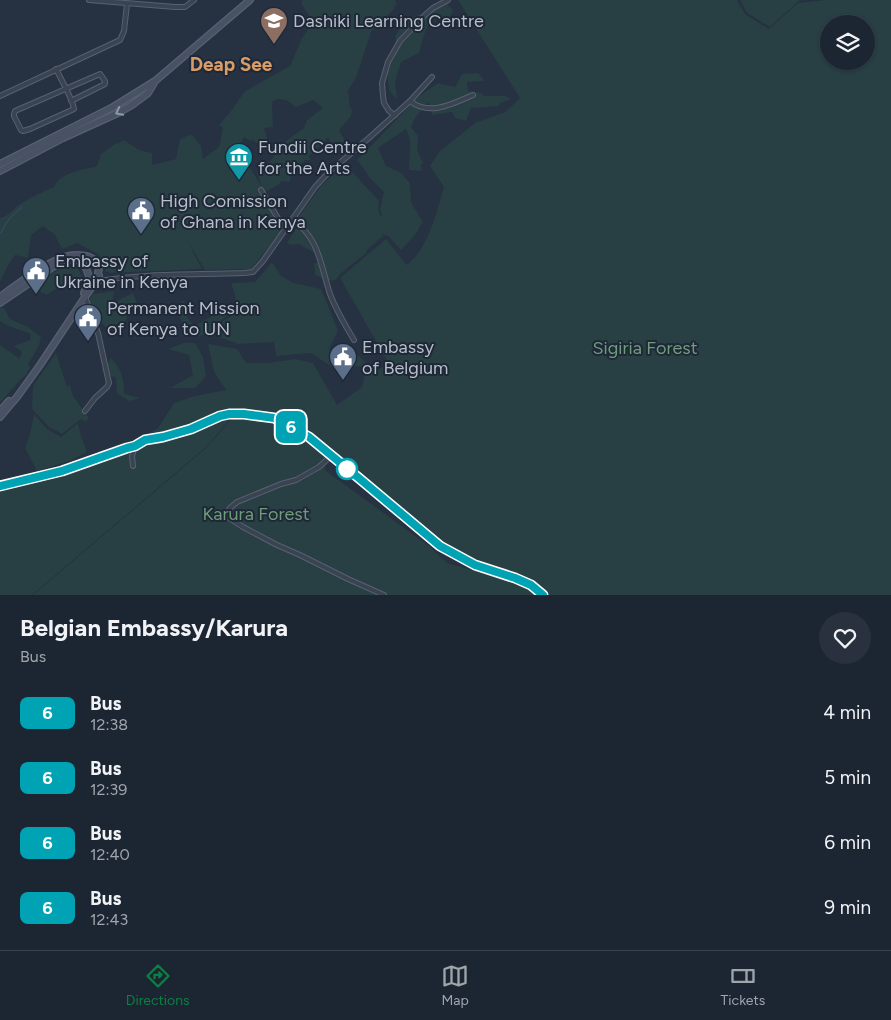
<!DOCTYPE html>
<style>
body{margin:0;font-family:Figtree,sans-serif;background:#29313e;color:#f1f3f6;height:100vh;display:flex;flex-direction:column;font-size:19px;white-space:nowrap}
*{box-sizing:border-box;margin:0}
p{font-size:16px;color:#a0a5ac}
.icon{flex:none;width:28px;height:28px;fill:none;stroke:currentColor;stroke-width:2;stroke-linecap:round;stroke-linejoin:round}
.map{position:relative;height:595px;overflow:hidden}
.side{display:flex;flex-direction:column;background:#1c2532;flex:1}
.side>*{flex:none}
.badge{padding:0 10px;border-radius:8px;font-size:18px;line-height:32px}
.fabs{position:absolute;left:820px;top:15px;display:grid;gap:10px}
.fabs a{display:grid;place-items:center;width:55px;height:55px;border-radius:50%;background:#1c2532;box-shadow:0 1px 4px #0004,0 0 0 1px #3a424d;font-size:25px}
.map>.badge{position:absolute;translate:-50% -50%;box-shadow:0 0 0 2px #fff}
.round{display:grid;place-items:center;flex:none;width:52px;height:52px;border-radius:26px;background:#29313e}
.summary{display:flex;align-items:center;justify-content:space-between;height:85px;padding:0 20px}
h1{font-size:24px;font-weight:700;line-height:38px}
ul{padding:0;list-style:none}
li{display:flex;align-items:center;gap:15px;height:65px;padding:0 20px}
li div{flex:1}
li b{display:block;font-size:19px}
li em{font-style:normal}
li .badge{min-width:55px;font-weight:700;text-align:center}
.tab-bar{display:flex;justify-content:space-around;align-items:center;height:70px;border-top:1px solid #3a424d;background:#1c2532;font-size:14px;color:#a0a5ac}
.tab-bar a{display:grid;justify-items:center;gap:2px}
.tab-bar .selected{color:#0b8043}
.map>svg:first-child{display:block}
</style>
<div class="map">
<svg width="891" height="595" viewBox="0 0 891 595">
<rect width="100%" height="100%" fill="#263142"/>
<g fill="#283f43" fill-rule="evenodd">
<path d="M302,0H395L397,5L394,6L395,8L371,32L356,78L348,91L350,107L353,111L351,114V116L339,130L347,144L335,154L328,137L309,156L311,160H305L291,173L290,182L282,181L278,185L265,192L286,226L251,269L205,270L187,240L202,269L109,273V272H106L98,254L77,243L62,249L55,235L43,226L31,235L28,258L15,255L7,267L0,282V218C9,216 13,209 20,204C31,197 42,192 54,187C60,172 83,170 97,166L101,154L115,144L124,140L139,150L152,153V165L176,159L180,139L191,134L201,146L203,159L219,147L223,128L219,125L231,111L245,91L290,66L302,38L310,27L313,21L302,5ZM278,99L286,100L296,107L313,100L323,108L307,120L304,128L286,141L270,161L257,173L262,187L239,151V148L244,137L250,141L252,140L259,144L268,141L264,128L273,127L272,106L273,101Z"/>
<path d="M458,0H737L745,14L769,29L798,3L825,0H891V595H540L528,583L456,556L324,452V465L326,471L429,546L447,563L524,585L534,595H33L206,448L235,415L242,413L210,419L183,430L134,442L158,428L174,403L195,396L226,390L214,372L208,344L237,349L246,363H267L295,359L313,363L337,405L362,387L364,377L389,364L340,278L386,239L407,265C429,247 436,213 444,187L430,166L439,152L475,123L505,112L520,98ZM829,24H866V61H829Z"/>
<path d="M740,0H800L770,27L747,13Z"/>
<path d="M444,1L453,10L449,20L431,19L424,35L419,53L401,62L395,82L397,100L389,90L387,70L397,51L395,36L405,20L423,13Z"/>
<path d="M478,73L485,81L467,82L468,91L481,93L485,96H505L511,99L499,104L500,106L471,108L466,121L455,118L452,112L432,115L429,103H428L415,118L411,127L418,136L417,150L423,163L421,165V171L409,170C409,160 411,149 410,141C409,137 408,133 406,129L378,148L386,166L401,173L410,183L411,202L423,222L420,226L416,234L401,250L388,236L382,234L383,236L367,250L366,253L340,274L336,280L329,281L315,275L314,263H318V255L299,244L292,245L287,243L300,222L298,218L321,186L336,172L341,165L343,167L346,165L379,201L378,210L381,217L382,216L380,209L384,192L369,177L366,172L357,160L365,151H366L418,97L438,83L455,87L462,74Z"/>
<path d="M272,262L281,276L294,283L321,289L329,308L338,331L329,349L335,360L358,355L369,366L332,367L311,353L276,356L274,342L238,344L219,337L221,322L237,313L235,295L231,283L255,282Z"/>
<path d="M64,266H77L83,279L65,284L46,295L35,288L42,280Z"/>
<path d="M114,291L112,303L133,293L139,308L126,312L127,318L118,335L102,324L87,317L84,309L93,294Z"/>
<path d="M183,300L191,313L187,317L194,326L223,310L227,316L218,323L213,332L200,336H182V325L178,307Z"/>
<path d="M0,308H4L10,319L28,327L41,337L39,345L28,365L31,367L27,372V374L21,379L0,403V345L20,359L22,352L14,346L30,340L31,334L6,325L0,321Z"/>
<path d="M183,343H195L203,357L206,376L195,388H170L193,375L189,355L168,349Z"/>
<path d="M56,353L67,387L70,385L73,396L89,418L86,422L81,419L62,434L49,427L32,409L33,386Z"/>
<path d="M111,358C122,370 124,378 124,394L140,398L129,401L117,393L116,378L102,371Z"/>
<path d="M34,414L47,429L61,437L78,423L81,436L87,452L72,460L37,471L25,448L30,434Z"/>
<path d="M233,416L206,447L32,595H0V489L44,480L80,469L117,453L191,431L209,423Z"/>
</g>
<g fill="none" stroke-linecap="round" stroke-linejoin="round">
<path stroke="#3b4d6b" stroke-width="1" d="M0,233C4,229 4,226 7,222C11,216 17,212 22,207"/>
<defs>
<g id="street">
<path d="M89,0L175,7H185L194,0"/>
<path d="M56,69C61,79 73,100 74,109L30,129L23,131L21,130L14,116V114L15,111L100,74L105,81V84L71,101"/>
<path d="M0,96L120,40L124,31L127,4"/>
<path d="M410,101L432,77"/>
<path d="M395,115L389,111L384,103L383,96L382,83L388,62L400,41L424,16L433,8L448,0"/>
<path d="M261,190L285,230"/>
<path d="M292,220C319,236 321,267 330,294C336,310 345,325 354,340"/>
<path d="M98,281C145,273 197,275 244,273L253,272L263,261L315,187L328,173L370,137L410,101C430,117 454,103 473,95"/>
<path d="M85,297L98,333L109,383L107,387L95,398L85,411"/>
<path d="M331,456L319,467L296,480L281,484L237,502L230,508L226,516L243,527L277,545L300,555L348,579L384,595"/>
<path d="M133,466L132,456L135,446"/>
</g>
<g id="secondary">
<path d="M0,164L113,107L155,81L250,0"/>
<path d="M0,171L63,138L118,113L132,105L148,93L154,83"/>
<path d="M84,293L89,280"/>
<path d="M0,297C16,285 40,267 59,259C71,254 96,251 99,269C99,270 98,271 98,273C99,275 100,277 99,280L91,288L40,365L17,397L0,417"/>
<path d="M0,303L53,267L67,260H76L81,262L86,268L91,282"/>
<path d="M0,411L9,401"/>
<path d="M0,486L62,471L127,448L135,446L145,440L163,437L191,429L220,416L229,414H244L274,418L309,437L365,483L440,546L475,565L515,578L531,585L543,595"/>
</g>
</defs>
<use href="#street" stroke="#58616f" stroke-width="6"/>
<use href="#secondary" stroke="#58616f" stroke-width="8"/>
<use href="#street" stroke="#3a4351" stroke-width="4"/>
<use href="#secondary" stroke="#485264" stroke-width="5.5"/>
</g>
<defs><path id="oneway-chevron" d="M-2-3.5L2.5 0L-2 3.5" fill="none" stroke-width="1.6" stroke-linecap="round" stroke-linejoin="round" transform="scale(1.25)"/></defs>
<use stroke="#9098a7" href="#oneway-chevron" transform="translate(119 112) rotate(153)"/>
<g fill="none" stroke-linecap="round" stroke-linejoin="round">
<defs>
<path id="line" d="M0,486L62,471L127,448L135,446L145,440L163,437L191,429L220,416L229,414H244L274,418L309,437L360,479L440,546L475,565L515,578L531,585L543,595"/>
</defs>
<use href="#line" stroke="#fff" stroke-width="11"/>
<use href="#line" stroke="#00a3b4" stroke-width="8"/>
</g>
<defs>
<symbol id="school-pin" viewBox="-11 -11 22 30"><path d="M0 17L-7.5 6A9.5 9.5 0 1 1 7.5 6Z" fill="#8d6e63" stroke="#1f2837"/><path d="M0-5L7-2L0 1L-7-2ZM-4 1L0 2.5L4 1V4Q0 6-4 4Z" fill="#fff"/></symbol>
<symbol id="museum-pin" viewBox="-11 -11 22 30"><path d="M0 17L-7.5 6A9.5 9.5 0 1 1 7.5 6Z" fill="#0f9aa8" stroke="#1f2837"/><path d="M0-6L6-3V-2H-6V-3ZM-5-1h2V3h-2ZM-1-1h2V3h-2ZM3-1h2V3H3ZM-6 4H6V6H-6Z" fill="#fff"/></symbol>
<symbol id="civic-pin" viewBox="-11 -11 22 30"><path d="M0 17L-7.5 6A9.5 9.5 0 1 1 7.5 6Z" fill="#5c6f8a" stroke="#1f2837"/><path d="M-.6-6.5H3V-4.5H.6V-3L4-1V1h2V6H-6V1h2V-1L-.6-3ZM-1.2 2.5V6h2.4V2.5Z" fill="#fff"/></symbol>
</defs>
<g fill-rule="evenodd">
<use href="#school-pin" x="258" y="5" width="32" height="43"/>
<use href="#museum-pin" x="223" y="141" width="32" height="43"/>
<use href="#civic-pin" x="125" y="195" width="32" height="43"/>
<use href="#civic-pin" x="20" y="255" width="32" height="43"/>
<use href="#civic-pin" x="72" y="302" width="32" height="43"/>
<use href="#civic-pin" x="327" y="341" width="32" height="43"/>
</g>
<circle fill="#fff" stroke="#00a3b4" stroke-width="2.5" cx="347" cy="469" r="10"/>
<g text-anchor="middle" stroke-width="4" stroke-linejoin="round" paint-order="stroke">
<g font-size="18" fill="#b7becb" stroke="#1f2837" text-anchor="start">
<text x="293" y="27">Dashiki Learning Centre</text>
<text x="258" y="153">Fundii Centre<tspan x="258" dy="21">for the Arts</tspan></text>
<text x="160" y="207">High Comission<tspan x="160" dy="21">of Ghana in Kenya</tspan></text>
<text x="55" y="267">Embassy of<tspan x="55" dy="21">Ukraine in Kenya</tspan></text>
<text x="107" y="314">Permanent Mission<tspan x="107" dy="21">of Kenya to UN</tspan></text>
<text x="362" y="353">Embassy<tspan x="362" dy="21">of Belgium</tspan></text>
</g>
<g font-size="18" fill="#6e9d7b" stroke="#1f2837">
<text x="645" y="354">Sigiria Forest</text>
<text x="256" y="520">Karura Forest</text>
</g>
<g font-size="19" font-weight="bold" fill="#d79c67" stroke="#1f2837">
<text x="231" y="71">Deap See</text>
</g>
</g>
</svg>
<div class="fabs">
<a><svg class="icon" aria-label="layers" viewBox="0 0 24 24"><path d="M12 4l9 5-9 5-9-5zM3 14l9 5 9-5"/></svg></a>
</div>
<b class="badge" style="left:291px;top:427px;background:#00a3b4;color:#fff">6</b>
</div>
<section class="side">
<div class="summary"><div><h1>Belgian Embassy/Karura</h1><p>Bus</p></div><a class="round"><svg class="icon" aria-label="heart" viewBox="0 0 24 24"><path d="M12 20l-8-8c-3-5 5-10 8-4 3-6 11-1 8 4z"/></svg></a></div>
<ul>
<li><span class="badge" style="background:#00a3b4;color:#fff">6</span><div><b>Bus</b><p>12:38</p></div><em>4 min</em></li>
<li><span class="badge" style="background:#00a3b4;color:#fff">6</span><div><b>Bus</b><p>12:39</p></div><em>5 min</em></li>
<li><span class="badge" style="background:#00a3b4;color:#fff">6</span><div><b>Bus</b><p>12:40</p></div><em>6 min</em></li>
<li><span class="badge" style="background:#00a3b4;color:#fff">6</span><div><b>Bus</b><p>12:43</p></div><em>9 min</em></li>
</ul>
</section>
<nav class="tab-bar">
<a class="selected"><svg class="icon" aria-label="directions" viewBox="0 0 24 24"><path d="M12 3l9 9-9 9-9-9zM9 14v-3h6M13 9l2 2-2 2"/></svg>Directions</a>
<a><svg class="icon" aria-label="map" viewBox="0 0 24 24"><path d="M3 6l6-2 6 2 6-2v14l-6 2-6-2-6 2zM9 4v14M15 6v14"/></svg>Map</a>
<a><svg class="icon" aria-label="tickets" viewBox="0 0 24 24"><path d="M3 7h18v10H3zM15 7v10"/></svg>Tickets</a>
</nav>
